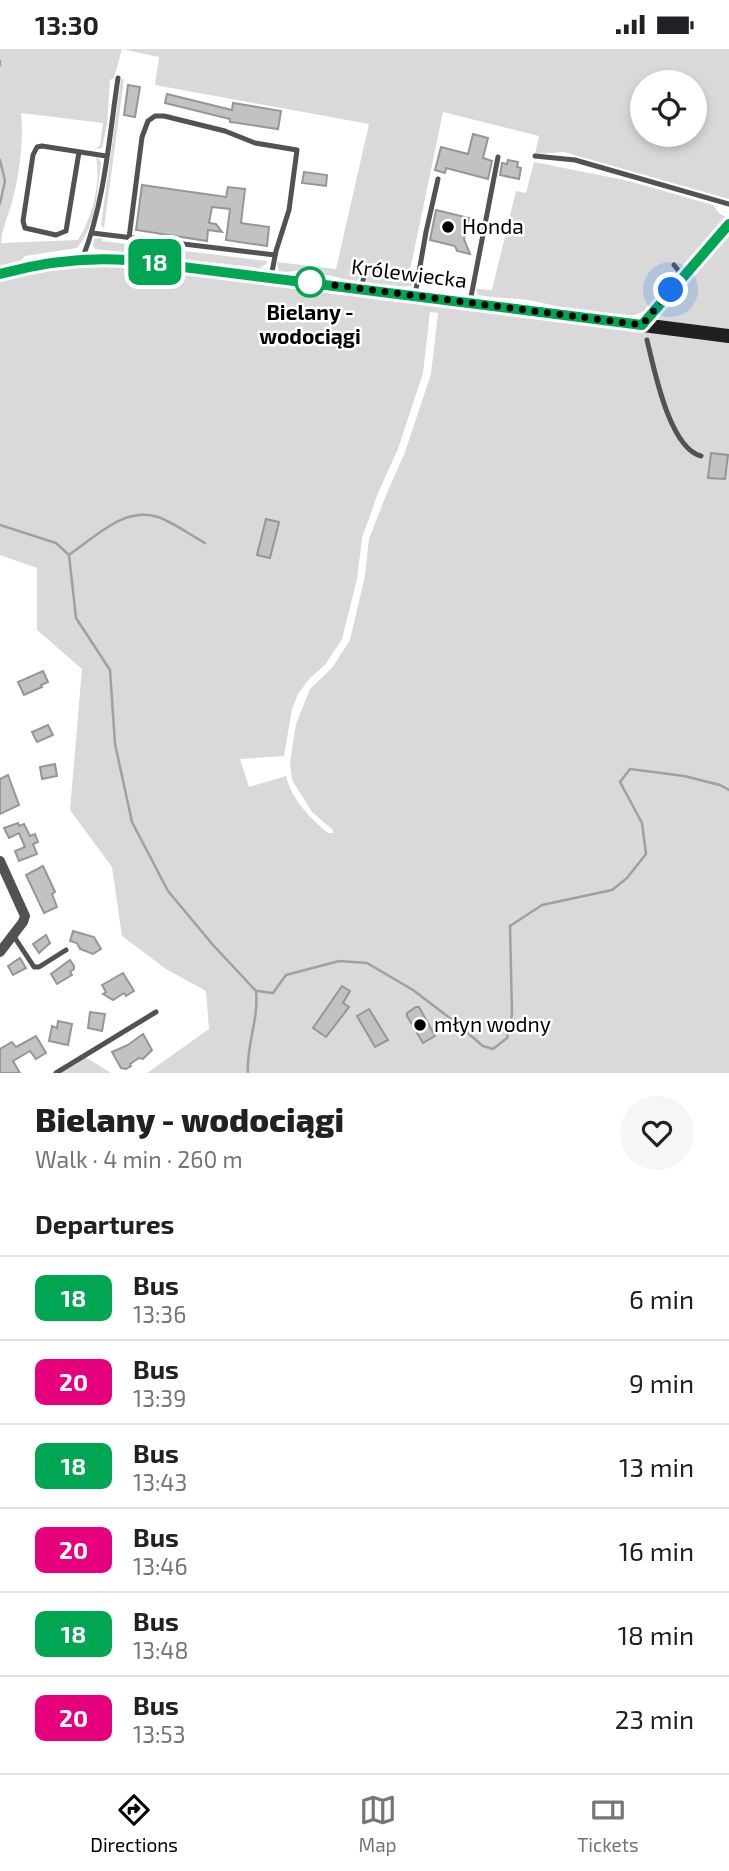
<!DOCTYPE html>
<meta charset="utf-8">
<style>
body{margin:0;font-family:"Exo 2",sans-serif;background:#f6f6f6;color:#202124;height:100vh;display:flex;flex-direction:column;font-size:26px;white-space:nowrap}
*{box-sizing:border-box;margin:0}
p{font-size:23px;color:#757577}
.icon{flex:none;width:38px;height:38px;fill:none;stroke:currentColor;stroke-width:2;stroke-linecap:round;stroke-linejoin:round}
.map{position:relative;height:1024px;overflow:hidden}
.drawer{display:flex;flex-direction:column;background:#fff;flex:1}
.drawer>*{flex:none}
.badge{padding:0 14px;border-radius:10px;font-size:24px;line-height:46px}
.buttons{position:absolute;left:630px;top:21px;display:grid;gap:14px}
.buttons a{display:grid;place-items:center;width:77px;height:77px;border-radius:50%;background:#fff;box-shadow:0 4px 10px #0003;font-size:35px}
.you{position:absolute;width:35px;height:35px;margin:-18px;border:5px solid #fff;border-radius:50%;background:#1a73e8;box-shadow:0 0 0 10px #1a73e833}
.map>.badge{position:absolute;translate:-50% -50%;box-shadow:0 0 0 4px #fff}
h2{padding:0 35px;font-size:26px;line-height:63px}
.round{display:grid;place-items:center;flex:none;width:74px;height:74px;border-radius:37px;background:#f6f6f6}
.headline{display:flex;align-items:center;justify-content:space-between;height:119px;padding:0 35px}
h1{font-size:33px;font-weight:800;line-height:52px}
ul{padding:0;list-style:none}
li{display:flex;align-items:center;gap:21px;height:84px;padding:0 35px;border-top:2px solid #e0e0e0}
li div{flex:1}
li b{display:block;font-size:26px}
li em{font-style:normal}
li .badge{min-width:77px;font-weight:700;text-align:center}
.status{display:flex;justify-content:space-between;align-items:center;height:49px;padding:0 35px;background:#fff;direction:ltr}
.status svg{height:19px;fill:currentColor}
.tab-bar{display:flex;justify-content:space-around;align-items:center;height:98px;border-top:2px solid #e0e0e0;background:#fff;font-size:19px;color:#757577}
.tab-bar a{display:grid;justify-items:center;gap:4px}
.tab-bar .current{color:#000}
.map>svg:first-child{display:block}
</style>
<div class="status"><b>13:30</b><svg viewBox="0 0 49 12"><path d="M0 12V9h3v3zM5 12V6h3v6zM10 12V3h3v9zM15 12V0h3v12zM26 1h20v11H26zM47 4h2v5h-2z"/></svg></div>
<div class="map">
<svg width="729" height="1024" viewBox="0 0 729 1024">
<rect width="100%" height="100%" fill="#fff"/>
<g fill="#d9d9d9" fill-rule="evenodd">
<path d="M0,0H729V150L564,103L535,105L539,87L443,63L408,231L412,232V237L399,238L368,234L362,225L356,233C337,228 300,218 283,224L279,222L277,213L336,220L369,75L155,36L159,8L122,0L114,29L110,31L107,75L102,99L96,100L100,96L103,74L21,64C24,92 19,130 11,157C7,170 2,179 1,194L78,191C93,167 101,134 96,107L101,113C97,143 97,175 77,199L25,207L18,215L0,219ZM642,33H695V86H642Z"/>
<path d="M121,30H124L104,179L101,176Z"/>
<path d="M534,113L629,132L713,156L719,164L728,169L682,221L675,214L678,225C668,237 656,257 640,264C614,276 556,255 527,251C511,249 495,249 478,246L476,240L492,241L516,142L526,144Z"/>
<path d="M729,181V282L660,273L656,265Z"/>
<path d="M102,189V192L267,212L266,215L260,218L268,220L95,200L93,197L94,190Z"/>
<path d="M134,215L729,291V1024H147L209,980L206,942L166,920L122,887L112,818L70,761L82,620L37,581V519L0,506V231L44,220ZM430,263L438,264L431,325L405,403L386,446L369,490L365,527L350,591L332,619L310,640L296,675L290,713L292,731L312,763L333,781V784H328C310,769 292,751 286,727L249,738L240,710L284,707L292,660L298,645L310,629L325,616L342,590L357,530L362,489L378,444L398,400L423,324Z"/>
<path d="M84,1007L111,1024H56Z"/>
</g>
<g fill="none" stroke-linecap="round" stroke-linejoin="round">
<g stroke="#a0a0a0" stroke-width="2.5">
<path d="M0,12V16"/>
<path d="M0,111L5,132L0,155"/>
<path d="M0,476L56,494L69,506L76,569L110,621L115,695L132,773L168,842L213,896L256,942"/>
<path d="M70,505C100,485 129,452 167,472C180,478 192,487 205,494"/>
<path d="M257,942L273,944L286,926L339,912L367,914L413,941L455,973"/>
<path d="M462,979L483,997L493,1000L507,989L512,965L510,877L542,856L612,841L627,829L646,805L642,774L620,733L630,720L684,727L720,736L729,741"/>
<path d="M248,1024C246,996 259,971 256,942"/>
</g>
</g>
<g fill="#c2c2c2" stroke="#969696" stroke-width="2">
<path d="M128,36L140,38L135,68L124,66Z"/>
<path d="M167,45L232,61L233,54L281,62L278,80L230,73V70L165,54Z"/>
<path d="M473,85L488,89L483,109L492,112L488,130L446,119L445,124L435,121L441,98L468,105Z"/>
<path d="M508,111L518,113L517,118L521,119L519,130L500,126L502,114L507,115Z"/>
<path d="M304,123L327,126L326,137L302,134Z"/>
<path d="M142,136L226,148L228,138L245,140L241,174L269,178L267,197L226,191L230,160L212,158L209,174L216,175L222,183L208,181L207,192L136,181Z"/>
<path d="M436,161L469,169L464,190L470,205L457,202L455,197L430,191Z"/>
<path d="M711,404L728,406L725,430L708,429Z"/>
<path d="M266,470L279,473L270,509L257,506Z"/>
<path d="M43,622L48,633L41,636L42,638L24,646L18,633Z"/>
<path d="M48,676L53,686L37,693L32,683Z"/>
<path d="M55,715L57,727L42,730L40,718Z"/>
<path d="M8,726L19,756L0,765V730Z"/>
<path d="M18,774L19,777L24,775L30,787L35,785L38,793L33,795L37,805L19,812L15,802L25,798L19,784L9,789L4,779Z"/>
<path d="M43,817L55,843L52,845L57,858L44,864L26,826Z"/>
<path d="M73,882L94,888L101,900L93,905L80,900L77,894L70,892Z"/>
<path d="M46,886L50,894L39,904L33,895Z"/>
<path d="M20,909L26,919L13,926L8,917Z"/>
<path d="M70,911L74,917V920L70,923L72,926L57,935L51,925Z"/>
<path d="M123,924L134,942L126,947L124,944L113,951L103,945L106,943L102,936Z"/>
<path d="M342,937L350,942L343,954L349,958L326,988L313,979Z"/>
<path d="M416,958H419L435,987L423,994L407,967V964Z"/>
<path d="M369,960L388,991L375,998L357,967Z"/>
<path d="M90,963L105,965L102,982L88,979Z"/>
<path d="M58,972L72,975L68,996L49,992L52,977L57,979Z"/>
<path d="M143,985L152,1001L143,1010L139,1009L130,1015L131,1017L126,1020L121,1019L112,1003L128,996Z"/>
<path d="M36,987L46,1004L36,1010L30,1002L13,1012L20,1024H0V1000L12,993L16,998Z"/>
</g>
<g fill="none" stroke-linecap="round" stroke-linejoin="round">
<g stroke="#525252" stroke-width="5">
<path d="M79,103L66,182L56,186L25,179L23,172L33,106L37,98L42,97L106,107"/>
<path d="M535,107L575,111L729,155"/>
<path d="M92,184L275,206"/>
<path d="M129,189L142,88L148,72L155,67H164L225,82L255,94L297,101L289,161L276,202L271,228"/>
<path d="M83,208C105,151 109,89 118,29"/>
<path d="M674,216L683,227"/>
<path d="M362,239L364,225"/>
<path d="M415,246L426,183L438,130"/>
<path d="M470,253L498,108"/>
<path d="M647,291C654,319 669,399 701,407"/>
<path d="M13,886L34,918H39L66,901"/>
<path d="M56,1024L156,963"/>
</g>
<g stroke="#525252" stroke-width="10">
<path d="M642,276L729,175"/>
<path d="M0,812L25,867L23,873L0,903"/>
</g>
<path stroke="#1f1f1f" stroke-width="14" d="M0,225C46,212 93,208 141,212L729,287"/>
</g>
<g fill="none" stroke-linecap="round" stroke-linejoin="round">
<defs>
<path id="line" d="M0,225C42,213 85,208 128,211L642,276L729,175"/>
</defs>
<use href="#line" stroke="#fff" stroke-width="16"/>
<use href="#line" stroke="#00a651" stroke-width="10"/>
<path stroke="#000" stroke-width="7" stroke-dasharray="0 12.6" d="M310,233L642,276L671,241"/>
</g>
<g fill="#000" stroke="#fff" stroke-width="2.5">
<circle cx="448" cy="178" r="7"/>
<circle cx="420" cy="976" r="7"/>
</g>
<circle fill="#fff" stroke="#00a651" stroke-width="3.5" cx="310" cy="233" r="14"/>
<g text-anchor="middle" stroke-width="5" stroke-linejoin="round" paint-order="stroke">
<g font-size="21" fill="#000" stroke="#fff" text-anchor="start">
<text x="462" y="185">Honda</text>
<text x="434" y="983">młyn wodny</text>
</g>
<g font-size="21" fill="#000" stroke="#fff">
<text transform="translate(409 225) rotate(7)" y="7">Królewiecka</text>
</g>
<g font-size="21" font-weight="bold" fill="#000" stroke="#fff">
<text x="310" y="271">Bielany -<tspan x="310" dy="24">wodociągi</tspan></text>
</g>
</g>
</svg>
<div class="buttons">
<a><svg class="icon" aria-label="locate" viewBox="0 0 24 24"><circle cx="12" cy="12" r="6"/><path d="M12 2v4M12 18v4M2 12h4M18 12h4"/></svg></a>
</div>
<div class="you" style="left:671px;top:241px"></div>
<b class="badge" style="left:155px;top:213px;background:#00a651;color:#fff">18</b>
</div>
<section class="drawer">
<div class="headline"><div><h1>Bielany - wodociągi</h1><p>Walk · 4 min · 260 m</p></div><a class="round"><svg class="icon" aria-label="heart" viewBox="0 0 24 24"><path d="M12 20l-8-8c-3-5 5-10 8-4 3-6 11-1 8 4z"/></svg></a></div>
<h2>Departures</h2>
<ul>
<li><span class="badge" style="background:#00a651;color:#fff">18</span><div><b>Bus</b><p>13:36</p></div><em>6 min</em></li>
<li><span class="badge" style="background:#e6007e;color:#fff">20</span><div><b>Bus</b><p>13:39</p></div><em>9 min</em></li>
<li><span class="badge" style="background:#00a651;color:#fff">18</span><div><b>Bus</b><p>13:43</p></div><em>13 min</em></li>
<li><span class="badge" style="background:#e6007e;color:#fff">20</span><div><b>Bus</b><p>13:46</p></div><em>16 min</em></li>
<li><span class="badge" style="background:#00a651;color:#fff">18</span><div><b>Bus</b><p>13:48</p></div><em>18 min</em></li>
<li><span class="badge" style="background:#e6007e;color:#fff">20</span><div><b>Bus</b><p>13:53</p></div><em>23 min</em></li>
</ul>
</section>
<nav class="tab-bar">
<a class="current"><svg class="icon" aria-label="directions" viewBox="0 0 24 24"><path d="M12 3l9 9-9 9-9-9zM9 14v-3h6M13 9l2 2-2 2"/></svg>Directions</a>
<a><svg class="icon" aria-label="map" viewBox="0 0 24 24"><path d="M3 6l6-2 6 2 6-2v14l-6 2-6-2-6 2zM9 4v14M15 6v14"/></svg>Map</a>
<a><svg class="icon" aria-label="tickets" viewBox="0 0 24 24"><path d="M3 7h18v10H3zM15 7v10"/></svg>Tickets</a>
</nav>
